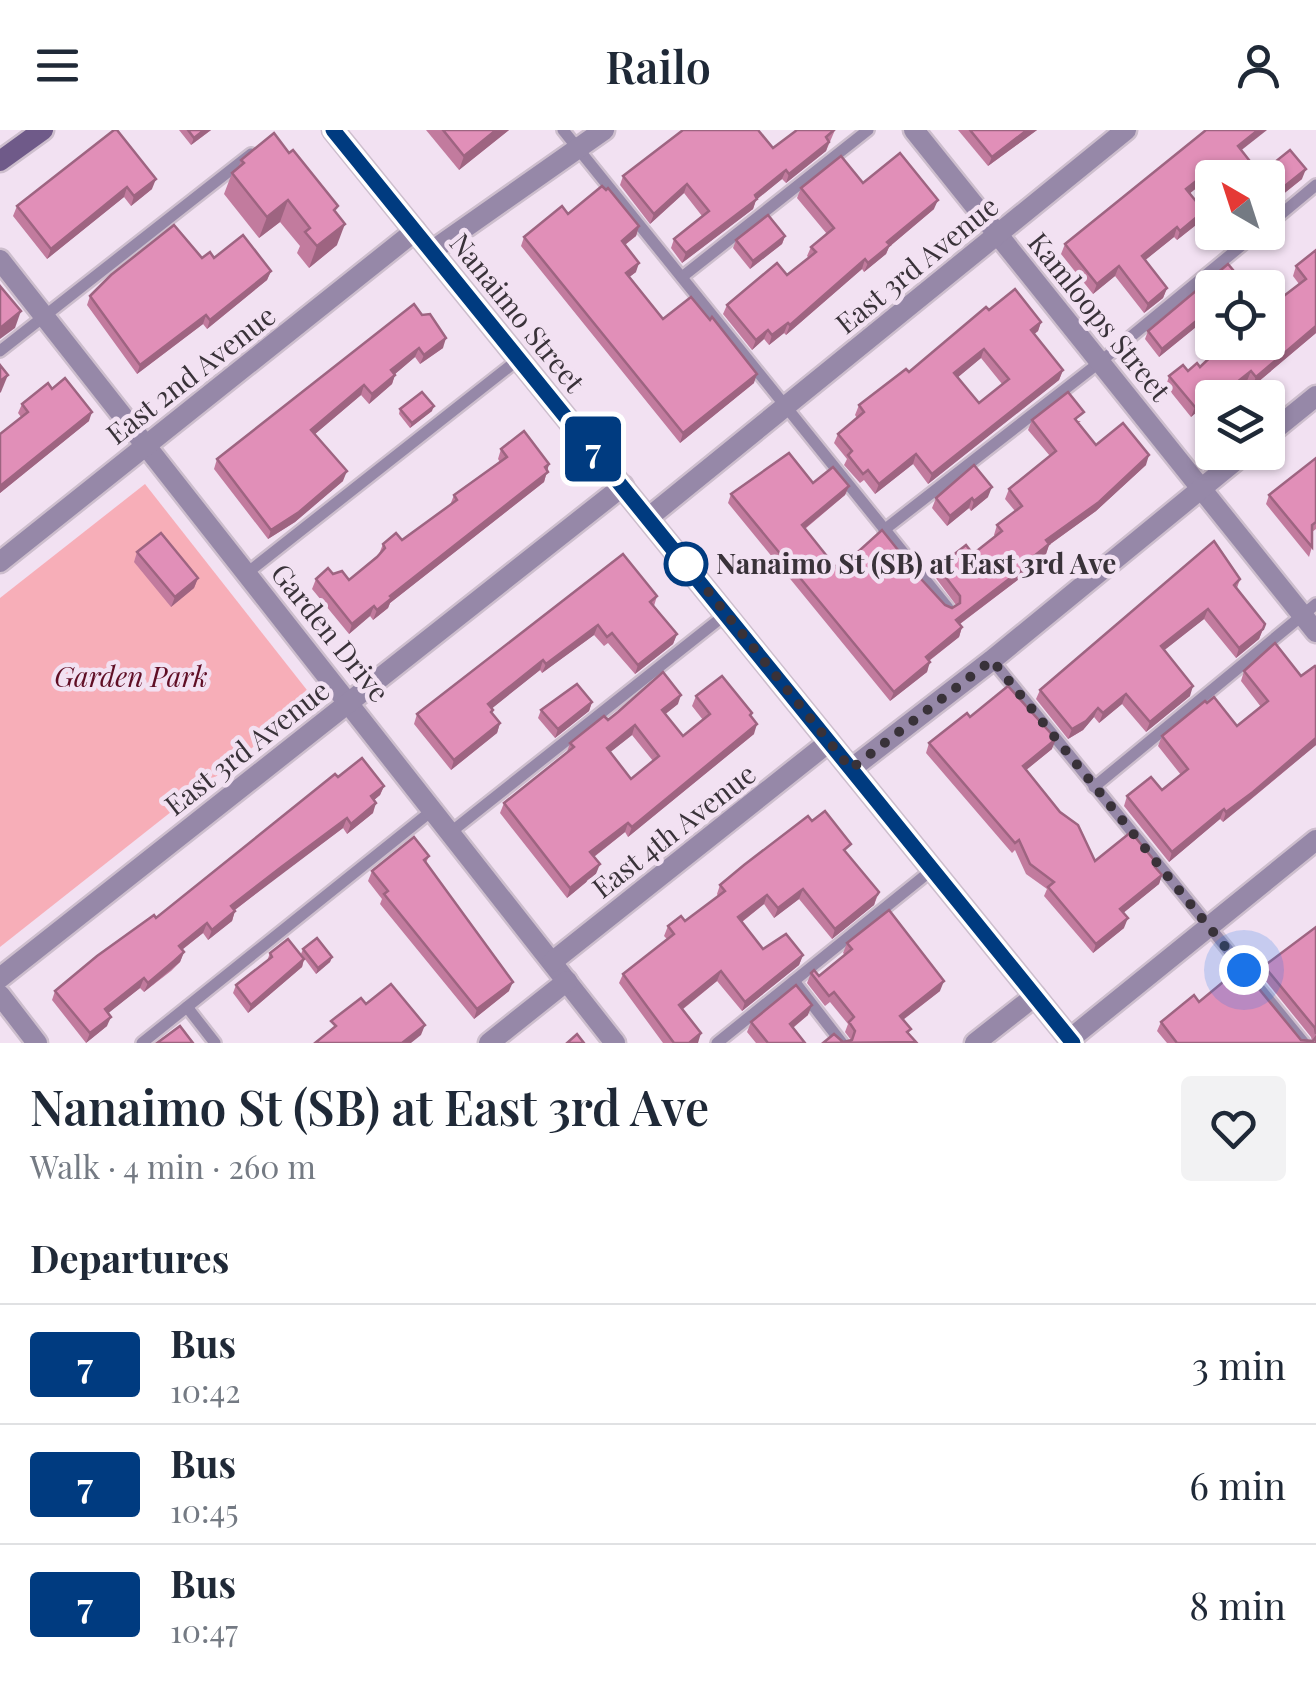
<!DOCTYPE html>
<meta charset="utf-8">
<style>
body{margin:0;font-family:"Playfair Display",serif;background:#f2f2f3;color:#1f2937;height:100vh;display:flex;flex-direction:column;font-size:38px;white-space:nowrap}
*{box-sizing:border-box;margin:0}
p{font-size:32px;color:#747a83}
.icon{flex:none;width:55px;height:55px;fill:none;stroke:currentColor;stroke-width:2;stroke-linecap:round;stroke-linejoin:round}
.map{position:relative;height:913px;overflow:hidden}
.side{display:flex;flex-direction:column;background:#fff;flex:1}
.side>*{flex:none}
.badge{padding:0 20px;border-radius:8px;font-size:35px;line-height:65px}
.needle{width:65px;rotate:321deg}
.fabs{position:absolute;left:1195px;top:30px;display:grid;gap:20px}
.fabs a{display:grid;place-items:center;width:90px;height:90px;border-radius:10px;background:#fff;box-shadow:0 2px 8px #0004;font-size:50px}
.you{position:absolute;width:50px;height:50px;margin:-25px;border:8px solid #fff;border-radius:50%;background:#1a73e8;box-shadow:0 0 0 15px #1a73e833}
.map>.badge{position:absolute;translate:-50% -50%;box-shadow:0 0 0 5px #fff}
h2{padding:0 30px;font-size:38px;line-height:90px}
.round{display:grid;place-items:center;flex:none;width:105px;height:105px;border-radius:10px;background:#f2f2f3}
.head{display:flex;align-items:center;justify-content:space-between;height:170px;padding:0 30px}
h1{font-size:48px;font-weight:600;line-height:75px}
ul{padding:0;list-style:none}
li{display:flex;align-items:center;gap:30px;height:120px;padding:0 30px;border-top:2px solid #e0e1e3}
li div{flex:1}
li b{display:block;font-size:38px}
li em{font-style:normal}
li .badge{min-width:110px;font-weight:700;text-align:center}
header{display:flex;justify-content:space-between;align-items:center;height:130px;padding:0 30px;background:#fff;font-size:45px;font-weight:600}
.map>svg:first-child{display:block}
</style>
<header><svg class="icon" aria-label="menu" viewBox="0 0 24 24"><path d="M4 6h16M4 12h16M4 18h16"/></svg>Railo<svg class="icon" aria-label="person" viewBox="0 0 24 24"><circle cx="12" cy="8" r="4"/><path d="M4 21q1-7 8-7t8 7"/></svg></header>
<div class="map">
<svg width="1316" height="913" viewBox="0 0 1316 913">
<rect width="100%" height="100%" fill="#f2e1f2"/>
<path fill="#f7aeb8" d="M145,354L314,569L0,817V468Z"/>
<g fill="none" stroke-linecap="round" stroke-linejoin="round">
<defs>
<g id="lane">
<path d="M563,0L948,478"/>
<path d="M1268,95L1316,55"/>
<path d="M682,147L868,0"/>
<path d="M0,221L251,24"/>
<path d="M884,400L1100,232L1258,102"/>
<path d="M247,443L519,229"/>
<path d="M992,530L1304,913"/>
<path d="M1094,657L1316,474"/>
<path d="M451,702L726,484"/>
<path d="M794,851L842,913"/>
<path d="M187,877L215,913"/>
<path d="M142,913L434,679"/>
<path d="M717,913L933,739"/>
</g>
<g id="street">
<path d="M914,0L1316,502"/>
<path d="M432,121L604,0"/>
<path d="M0,130L615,913"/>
<path d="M1268,305L1316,266"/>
<path d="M648,388L1126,0"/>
<path d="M0,432L415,101"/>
<path d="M851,639L992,530L1246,322"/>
<path d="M552,832L829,612"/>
<path d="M0,848L623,356"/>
<path d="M0,865L37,913"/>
<path d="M1070,909L1316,710"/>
<path d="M489,913L567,851"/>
<path d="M975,913L1035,866"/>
</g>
<g id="secondary">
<path d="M333,0L1073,913"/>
<path d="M0,31L43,0"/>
</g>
</defs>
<use href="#lane" stroke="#cdbecd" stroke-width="16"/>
<use href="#street" stroke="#cdbecd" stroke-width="25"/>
<use href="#secondary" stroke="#cdbecd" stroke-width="25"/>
<use href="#lane" stroke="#9688a8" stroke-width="11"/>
<use href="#street" stroke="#9688a8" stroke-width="20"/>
<use href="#secondary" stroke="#6f5a89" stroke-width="20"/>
</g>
<g fill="#c27b9e" fill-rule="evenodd">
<path d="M114,0L152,59L131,76L124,67L47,129L13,86L17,76Z"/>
<path d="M179,0H211L191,15Z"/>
<path d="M426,0H509L459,40Z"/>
<path d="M835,0L826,21L786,53L782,49L756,70L753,79L682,133L671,118L674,109L702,86L684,63L650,94L620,55L623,46L773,18Z"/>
<path d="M958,0H1037L988,36Z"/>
<path d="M1241,21L1260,44L1302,49L1282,65L1280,72L1268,48H1212V50L1210,47L1190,63L1204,81L1201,91L1177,110L1174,107L1145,130L1167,158L1163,168L1144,183L1115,146L1093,164L1061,124L1065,114Z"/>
<path d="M241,30L335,82L337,115L309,138L297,123L300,116L280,92L259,108L224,64L232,43L238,38Z"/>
<path d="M863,53L934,79L889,117L886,124L864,142L862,139L786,205L784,203L769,215L764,209L752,220L723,184L727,175L787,145L809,128L807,126L811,117L827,104L797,68L801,58Z"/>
<path d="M606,60L639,96L636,106L625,115L636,142L629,147L663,189L754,253L680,313L521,116L524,107L568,84Z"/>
<path d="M1212,84V102H1240L1221,117L1204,97L1208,87Z"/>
<path d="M785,106L782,114L750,139L733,118L736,110Z"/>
<path d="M1316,120V203L1252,257L1247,251L1226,268H1212V278L1202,286L1198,281L1191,287L1166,256L1169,246L1200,237L1299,154L1293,146L1296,136Z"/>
<path d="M202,128H214L271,141L267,150L207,199L203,194L137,244L87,175L90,166Z"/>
<path d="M1228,134L1244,153L1242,158H1212V184L1159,227L1145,209L1148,201Z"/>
<path d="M989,180L1041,192L1038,201L1034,204L1063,240L1059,250L928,354L913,334L875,364L864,350L860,353L844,335L847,329L834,313L838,304L857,288L855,285L859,275L909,242ZM981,228L1002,254L979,273L958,247Z"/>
<path d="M422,185L443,218L420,234L415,227L395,244L392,254L369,274L361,265L315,304L343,351L295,392L268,409L214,339L217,329Z"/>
<path d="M52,259L89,291L0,363V304L21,287L18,283L22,274Z"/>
<path d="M400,279L432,281L410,298L399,284Z"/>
<path d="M1032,290L1081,291L1078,293L1096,315L1146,335L1096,381L1049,415L1046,424L1024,441L1023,446L960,494L962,497L959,507L929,531L927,542L890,571L728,373L731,364L813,353L849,356L845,365L805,399L838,440L922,450L945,475L952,478L956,475L935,447L938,437L973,424L995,406L994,405L997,395L1015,381L1005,369L1009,359L1050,326L1028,300Z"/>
<path d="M501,319L549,334L544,352L390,473L388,478L373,490L370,486L349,504L312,459L316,449L333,444L349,450L379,424L383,414L402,410L450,375L454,365L500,332L498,329Z"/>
<path d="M1316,328V399L1312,402V417L1309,427L1266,374L1269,365Z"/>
<path d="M988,367L971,381L969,378L947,396L932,378L936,368Z"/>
<path d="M137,422L198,448L194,458L171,477L134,432Z"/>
<path d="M1240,449L1237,458L1265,494L1259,509L1236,528L1204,489L1164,520L1190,566L1146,602L1122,574L1099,593L1094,587L1083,600L1068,609L1036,569L1040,560Z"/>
<path d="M657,466L654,476L677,504L673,514L635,544L608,513L604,516L594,505L542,543L540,540L492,578V583L500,593L497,603L451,640L414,594L417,584Z"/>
<path d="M1316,537V615L1249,671L1223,692L1220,689L1169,732L1124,676L1127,666L1162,660L1181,645L1158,616L1162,606L1237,596L1261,577L1241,551L1244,541L1301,546Z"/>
<path d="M696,566L751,587L754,604L628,707L625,702L594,727L596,744L567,768L500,683L504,673L567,622L570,613L608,590L678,574L665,584L683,606L703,590L692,576ZM632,605L653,631L631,649L610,622Z"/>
<path d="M592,572L589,581L555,608L538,588L541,580Z"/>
<path d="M970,587L1052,619L1026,640L1095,731L1158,735L1156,738L1162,745L1159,754L1123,783L1124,798L1093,823L1044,766L1047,759L1026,744L1015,720L1012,723L926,623L929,613Z"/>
<path d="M338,647L384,656L380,665L374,670L373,683L347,704L343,698L277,747L235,780L232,791L208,810L203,803L182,820L184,822L180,832L171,841L144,862L140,858L108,883L107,896L86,913L52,870L55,861L156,788Z"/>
<path d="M812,691L847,724L879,762L874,775L832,809L799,769L774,788L764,774L742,792L763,819L803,825L799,835L742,881L717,851L682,880L698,913H663L619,853L623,844L667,809L664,806L668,796L685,791L718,766L717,764L720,755Z"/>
<path d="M429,726L426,733L509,861L474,889L380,774L382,769L368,751L372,741Z"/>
<path d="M1316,797V913H1167L1157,901L1161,892L1199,872L1243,853L1301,910L1312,911L1311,907L1261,845L1264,836Z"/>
<path d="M847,813L940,861L903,890L911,899L843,912L851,910L845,902L848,894L830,872L825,876L807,853L811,843L819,846L845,825L843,823Z"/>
<path d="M303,819L332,827L330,832L316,844L301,824Z"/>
<path d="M270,823L304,829L302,837L248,883L233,863L236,855L267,831Z"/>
<path d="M808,885L793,898L805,913H756L747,902L751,892Z"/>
</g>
<g fill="#9e6481">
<path d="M204,0H211L191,15L194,8Z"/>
<path d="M496,0H509L459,40L464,26Z"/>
<path d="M1027,0H1037L988,36L992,27Z"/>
<path d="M1258,0H1267L1234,26L1238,16Z"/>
<path d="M829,12L826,21L786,53L789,44Z"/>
<path d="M1214,37L1210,47L1183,69L1186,59Z"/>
<path d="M1306,39L1302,49L1282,65L1280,72L1268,81V74L1281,59Z"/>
<path d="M786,40L782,49L756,70L753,79L682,133L686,123Z"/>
<path d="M156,49L152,59L131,76L134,66Z"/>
<path d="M687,54L684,63L650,94L654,84Z"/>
<path d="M127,57L124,67L47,129L51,119Z"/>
<path d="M288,70L280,92L259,108L267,87Z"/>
<path d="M938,70L934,79L889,117L886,124L864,142L868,133L887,112Z"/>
<path d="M1204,81L1201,91L1177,110L1180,101Z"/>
<path d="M345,94L337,115L309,138L317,116Z"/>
<path d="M639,96L636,106L618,120L622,111Z"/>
<path d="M1177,97L1174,107L1138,136L1142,126Z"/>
<path d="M1231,102H1240L1221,117L1224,107Z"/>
<path d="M785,106L782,114L750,139L753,131Z"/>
<path d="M865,129L862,139L786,205L790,195Z"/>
<path d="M639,133L636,142L623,152L626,143Z"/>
<path d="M1119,136L1115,146L1093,164L1097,154Z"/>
<path d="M271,141L267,150L207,199L210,190Z"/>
<path d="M1167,158L1163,168L1144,183L1148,174Z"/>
<path d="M1212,178V184L1159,227L1162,219Z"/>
<path d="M21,181L15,198L0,209V198Z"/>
<path d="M206,185L203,194L137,244L140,235Z"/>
<path d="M1041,192L1038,201L1027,210L1031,200Z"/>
<path d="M788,193L784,203L769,215L772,205Z"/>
<path d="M1316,196V203L1252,257L1256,247Z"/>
<path d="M768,200L764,209L752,220L756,210Z"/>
<path d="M446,208L443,218L420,234L424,225Z"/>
<path d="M419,218L415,227L388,250L391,240Z"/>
<path d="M984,219L981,228L951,253L954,243Z"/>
<path d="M1063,240L1059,250L928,354L932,344Z"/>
<path d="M1251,241L1247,251L1226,268H1217Z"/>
<path d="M757,244L754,253L680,313L683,303Z"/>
<path d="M8,245L1,262L0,263V251Z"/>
<path d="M395,245L392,254L369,274L372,264Z"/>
<path d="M364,255L361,265L308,310L311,300Z"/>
<path d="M1202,271L1198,281L1191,287L1195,277Z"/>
<path d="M1212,271V278L1202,286L1206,276Z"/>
<path d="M434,276L432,281L410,298L412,293Z"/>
<path d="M92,282L89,291L0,363V356Z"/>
<path d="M916,324L913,334L875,364L879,354Z"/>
<path d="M1149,325L1146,335L1096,381L1049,415L1046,424L1024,441L1023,446L953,499L956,490L1046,410Z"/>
<path d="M549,334L544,352L390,473L388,478L373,490L377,480L390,466Z"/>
<path d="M347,341L343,351L295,392L268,409L271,400Z"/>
<path d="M849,356L845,365L798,404L802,395Z"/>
<path d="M992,357L988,367L971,381L974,371Z"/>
<path d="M972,368L969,378L947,396L950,386Z"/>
<path d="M198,448L194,458L171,477L175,467Z"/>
<path d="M374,476L370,486L349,504L352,494Z"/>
<path d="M1208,479L1204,489L1157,526L1161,516Z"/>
<path d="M598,495L594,505L542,543L546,534Z"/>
<path d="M962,497L959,507L922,536L926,527Z"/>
<path d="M1263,499L1259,509L1236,528L1239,518Z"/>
<path d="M677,504L673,514L635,544L638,535Z"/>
<path d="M543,530L540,540L485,584L488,574Z"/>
<path d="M930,532L927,542L890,571L894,562Z"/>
<path d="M1193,556L1190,566L1146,602L1150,592Z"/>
<path d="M1126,564L1122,574L1099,593L1103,583Z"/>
<path d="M681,565L678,574L658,590L662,580Z"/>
<path d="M592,572L589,581L555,608L558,599Z"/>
<path d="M1098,578L1094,587L1083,600L1068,609L1072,599Z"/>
<path d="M500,593L497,603L451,640L454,630Z"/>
<path d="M757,594L754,604L628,707L632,697Z"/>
<path d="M635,595L632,605L603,628L607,618Z"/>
<path d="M1316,608V615L1223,692L1226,682Z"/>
<path d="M1056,609L1052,619L1020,645L1023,636Z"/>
<path d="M384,656L380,665L367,676L371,666Z"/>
<path d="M376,673L373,683L347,704L351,694Z"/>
<path d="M1224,679L1220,689L1169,732L1172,722Z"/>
<path d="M347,688L343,698L228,785L231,776Z"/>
<path d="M628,693L625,702L587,732L590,722Z"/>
<path d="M600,734L596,744L567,768L570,758Z"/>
<path d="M1162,745L1159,754L1117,788L1120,779Z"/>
<path d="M803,759L799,769L774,788L778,778Z"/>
<path d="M767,765L764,774L735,797L738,787Z"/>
<path d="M877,765L874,775L832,809L835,799Z"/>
<path d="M235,781L232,791L208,810L212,800Z"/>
<path d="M1128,788L1124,798L1093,823L1096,814Z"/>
<path d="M207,793L203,803L175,825L179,816Z"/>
<path d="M184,822L180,832L144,862L148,853Z"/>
<path d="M803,825L799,835L742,881L745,872Z"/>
<path d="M332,827L330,832L316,844L318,838Z"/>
<path d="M304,829L302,837L248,883L251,875Z"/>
<path d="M721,841L717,851L675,885L679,875Z"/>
<path d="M144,848L140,858L101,889L105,879Z"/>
<path d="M944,851L940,861L896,895L900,886Z"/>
<path d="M513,852L509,861L474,889L477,879Z"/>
<path d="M812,875L808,885L786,903L790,894Z"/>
<path d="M111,887L107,896L86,913L90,903Z"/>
<path d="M425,895L421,905L411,913H402Z"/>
<path d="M701,903L698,913H689Z"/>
</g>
<g fill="#e18fb8" stroke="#9e6481" stroke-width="2.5" fill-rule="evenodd">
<path d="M114,0H117L156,49L134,66L127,57L51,119L17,76Z"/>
<path d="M188,0H204L194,8Z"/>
<path d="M443,0H496L464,26Z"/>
<path d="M683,0H758L773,18L797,0H834L826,7L829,12L789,44L786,40L755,65L757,69L686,123L674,109L709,81L687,54L654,84L623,46Z"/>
<path d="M970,0H1027L992,27Z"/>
<path d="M1206,0H1258L1238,16L1260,44L1290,20L1306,39L1281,59L1283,62L1268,74V48H1222L1214,37L1186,59L1204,81L1180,101L1177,97L1142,126L1167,158L1148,174L1119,136L1097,154L1065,114Z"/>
<path d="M274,3L289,23L293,20L338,76L334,80L345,94L317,116L305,102L310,98L288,70L267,87L232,43L244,33L241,30Z"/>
<path d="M900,23L938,70L887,112L890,115L868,133L865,129L790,195L788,193L772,205L768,200L756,210L727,175L777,133L787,145L816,122L811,117L834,98L801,58L841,26L863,53Z"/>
<path d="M602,56L606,60L608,58L639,96L622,111L639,133L626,143L663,189L691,167L710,190L712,187L757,244L683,303L524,107L562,76L568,84Z"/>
<path d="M768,85L785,106L753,131L736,110Z"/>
<path d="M174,95L202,128L210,122L214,128L243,105L271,141L210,190L206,185L140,235L90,166L111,145Z"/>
<path d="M1316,120V196L1256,247L1251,241L1217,268H1212V271L1206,276L1202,271L1195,277L1169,246L1183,235L1188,241L1197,233L1200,237L1226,212H1268V178L1306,149L1296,136Z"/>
<path d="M1228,134L1244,153L1238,158H1212V178L1162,219L1148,201Z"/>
<path d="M0,156L21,181L0,198Z"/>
<path d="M1015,159L1041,192L1031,200L1063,240L932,344L916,324L879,354L868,340L863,344L848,325L852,321L838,304L864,282L859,275L906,239L909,242L986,177L989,180ZM984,219L1009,249L979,273L954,243Z"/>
<path d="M414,174L422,185L430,184L446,208L424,225L419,218L391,240L395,245L372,264L364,255L311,300L347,341L299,382L271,400L217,329Z"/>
<path d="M0,235L8,245L0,251Z"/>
<path d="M65,248L92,282L0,356V304L28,282L22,274L48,253L52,259Z"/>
<path d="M422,262L434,276L412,293L400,279Z"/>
<path d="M1068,262L1084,282L1075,289L1096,315L1123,293L1149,325L1099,372L1046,410L1049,414L1024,434L1026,436L956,490L962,497L926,527L930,532L894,562L731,364L789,323L813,353L833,337L849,356L802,395L838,440L882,400L922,450L945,475L952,478L960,473V466L938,437L966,415L973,424L1002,401L997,395L1022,376L1009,359L1056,321L1032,290Z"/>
<path d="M524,301L549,334L545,337L548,342L390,466L392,468L377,480L374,476L352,494L316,449L328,438L333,444L342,441L349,450L377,427L385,418L383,414L396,403L402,410L457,370L454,365L507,327L501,319Z"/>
<path d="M1316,328V392L1312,395V417L1269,365Z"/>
<path d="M974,335L992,357L974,371L972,368L950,386L936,368Z"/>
<path d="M161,403L198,448L175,467L137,422Z"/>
<path d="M1214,411L1240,449L1234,455L1265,494L1263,499L1239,518L1208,479L1161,516L1193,556L1150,592L1126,564L1103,583L1098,578L1086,591L1072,599L1040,560Z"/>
<path d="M623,424L657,466L650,472L677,504L638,535L612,503L607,507L598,495L546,534L543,530L488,574L493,580L491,582L500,593L454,630L417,584Z"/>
<path d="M1275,513L1301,546L1315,536L1316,537V608L1253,662L1226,682L1224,679L1172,722L1127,666L1151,647L1162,660L1188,639L1162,606L1205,571L1207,573L1214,567L1237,596L1268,571L1244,541Z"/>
<path d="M663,542L681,565L662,580L683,606L710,584L696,566L722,546L752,583L750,585L757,594L632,697L628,693L590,722L600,734L570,758L504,673L574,617L570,613L604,586L608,590L618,582ZM635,595L659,626L631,649L607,618Z"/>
<path d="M577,554L592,572L558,599L541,580Z"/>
<path d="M1008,556L1056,609L1023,636L1060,682L1078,695L1095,731L1131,702L1158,735L1155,737L1162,745L1120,779L1128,788L1096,814L1048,757L1054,752L1030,734L1019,710L1015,713L929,613L967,583L970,587Z"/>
<path d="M362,628L384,656L371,666L376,673L351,694L347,688L280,738L231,776L235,781L212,800L207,793L179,816L184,822L174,831L148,853L144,848L105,879L111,887L90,903L55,861L97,826L154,785L156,788L335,644L338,647Z"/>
<path d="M825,681L851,714L844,720L879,762L877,765L835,799L803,759L778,778L767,765L738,787L763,819L786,804L803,825L745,872L721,841L679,875L701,903L689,913H674L623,844L674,804L668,796L681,786L685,791L725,761L720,755L744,735L808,686L812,691Z"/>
<path d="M414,707L429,726L424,730L513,852L477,879L384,764L388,761L372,741Z"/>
<path d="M889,780L944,851L900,886L911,899L907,902L916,912L823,913L834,904L843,912L852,910L855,901L849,892L854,887L834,862L829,866L811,843L814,840L819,846L852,819L847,813Z"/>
<path d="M1316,797V904L1315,898L1264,836Z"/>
<path d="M317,808L332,827L318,838L303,819Z"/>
<path d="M288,809L304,829L251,875L236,855L272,827L270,823Z"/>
<path d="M1234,843L1243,853L1250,848L1301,910L1313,911L1316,907V913H1177L1161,892L1194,865L1199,872Z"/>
<path d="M391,854L425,895L402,913H315L336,896L331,891L361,868L366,874Z"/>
<path d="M796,855L812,875L790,894L805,913H768L751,892Z"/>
<path d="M180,896L193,913H157Z"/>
<path d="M577,904L584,913H567Z"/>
</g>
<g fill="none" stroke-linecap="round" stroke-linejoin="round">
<defs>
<path id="line" d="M333,0L1073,913"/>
</defs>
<use href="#line" stroke="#fff" stroke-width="22"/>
<use href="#line" stroke="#003b80" stroke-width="15"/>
<path stroke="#393239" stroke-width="10" stroke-dasharray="0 18" d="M686,434L851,639L992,530L1244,840"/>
</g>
<circle fill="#fff" stroke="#003b80" stroke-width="5" cx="686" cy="434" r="20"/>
<g text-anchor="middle" stroke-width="9" stroke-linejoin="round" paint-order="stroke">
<g font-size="28" fill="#393239" stroke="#f2e1f2">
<text transform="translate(917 135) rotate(-39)" y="10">East 3rd Avenue</text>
<text transform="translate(517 183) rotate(51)" y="10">Nanaimo Street</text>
<text transform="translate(1099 187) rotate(51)" y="10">Kamloops Street</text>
<text transform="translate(191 245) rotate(-38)" y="10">East 2nd Avenue</text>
<text transform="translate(330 503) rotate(51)" y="10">Garden Drive</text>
<text transform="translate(247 618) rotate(-38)" y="10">East 3rd Avenue</text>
<text transform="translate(674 701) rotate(-38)" y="10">East 4th Avenue</text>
</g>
<g font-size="28" font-weight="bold" fill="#393239" stroke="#f2e1f2" text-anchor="start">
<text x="716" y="444">Nanaimo St (SB) at East 3rd Ave</text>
</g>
<g font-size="28" font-style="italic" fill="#5f0e25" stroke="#f2e1f2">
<text x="131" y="557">Garden Park</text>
</g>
</g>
</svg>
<div class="fabs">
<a><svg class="needle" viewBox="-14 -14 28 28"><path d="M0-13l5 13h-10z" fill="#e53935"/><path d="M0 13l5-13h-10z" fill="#747a83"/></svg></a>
<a><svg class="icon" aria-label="locate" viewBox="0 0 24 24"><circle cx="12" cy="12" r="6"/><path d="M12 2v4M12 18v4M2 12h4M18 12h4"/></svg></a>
<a><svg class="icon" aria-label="layers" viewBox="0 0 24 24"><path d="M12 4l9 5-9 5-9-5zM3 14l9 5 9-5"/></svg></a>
</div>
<div class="you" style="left:1244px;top:840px"></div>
<b class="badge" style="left:593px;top:319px;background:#003b80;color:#fff">7</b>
</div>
<section class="side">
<div class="head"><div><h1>Nanaimo St (SB) at East 3rd Ave</h1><p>Walk · 4 min · 260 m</p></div><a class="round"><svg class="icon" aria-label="heart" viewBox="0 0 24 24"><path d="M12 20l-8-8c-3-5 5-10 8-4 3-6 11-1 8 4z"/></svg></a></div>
<h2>Departures</h2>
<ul>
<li><span class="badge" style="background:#003b80;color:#fff">7</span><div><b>Bus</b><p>10:42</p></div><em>3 min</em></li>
<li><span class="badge" style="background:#003b80;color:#fff">7</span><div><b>Bus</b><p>10:45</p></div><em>6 min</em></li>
<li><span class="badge" style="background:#003b80;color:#fff">7</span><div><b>Bus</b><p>10:47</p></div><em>8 min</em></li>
</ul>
</section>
